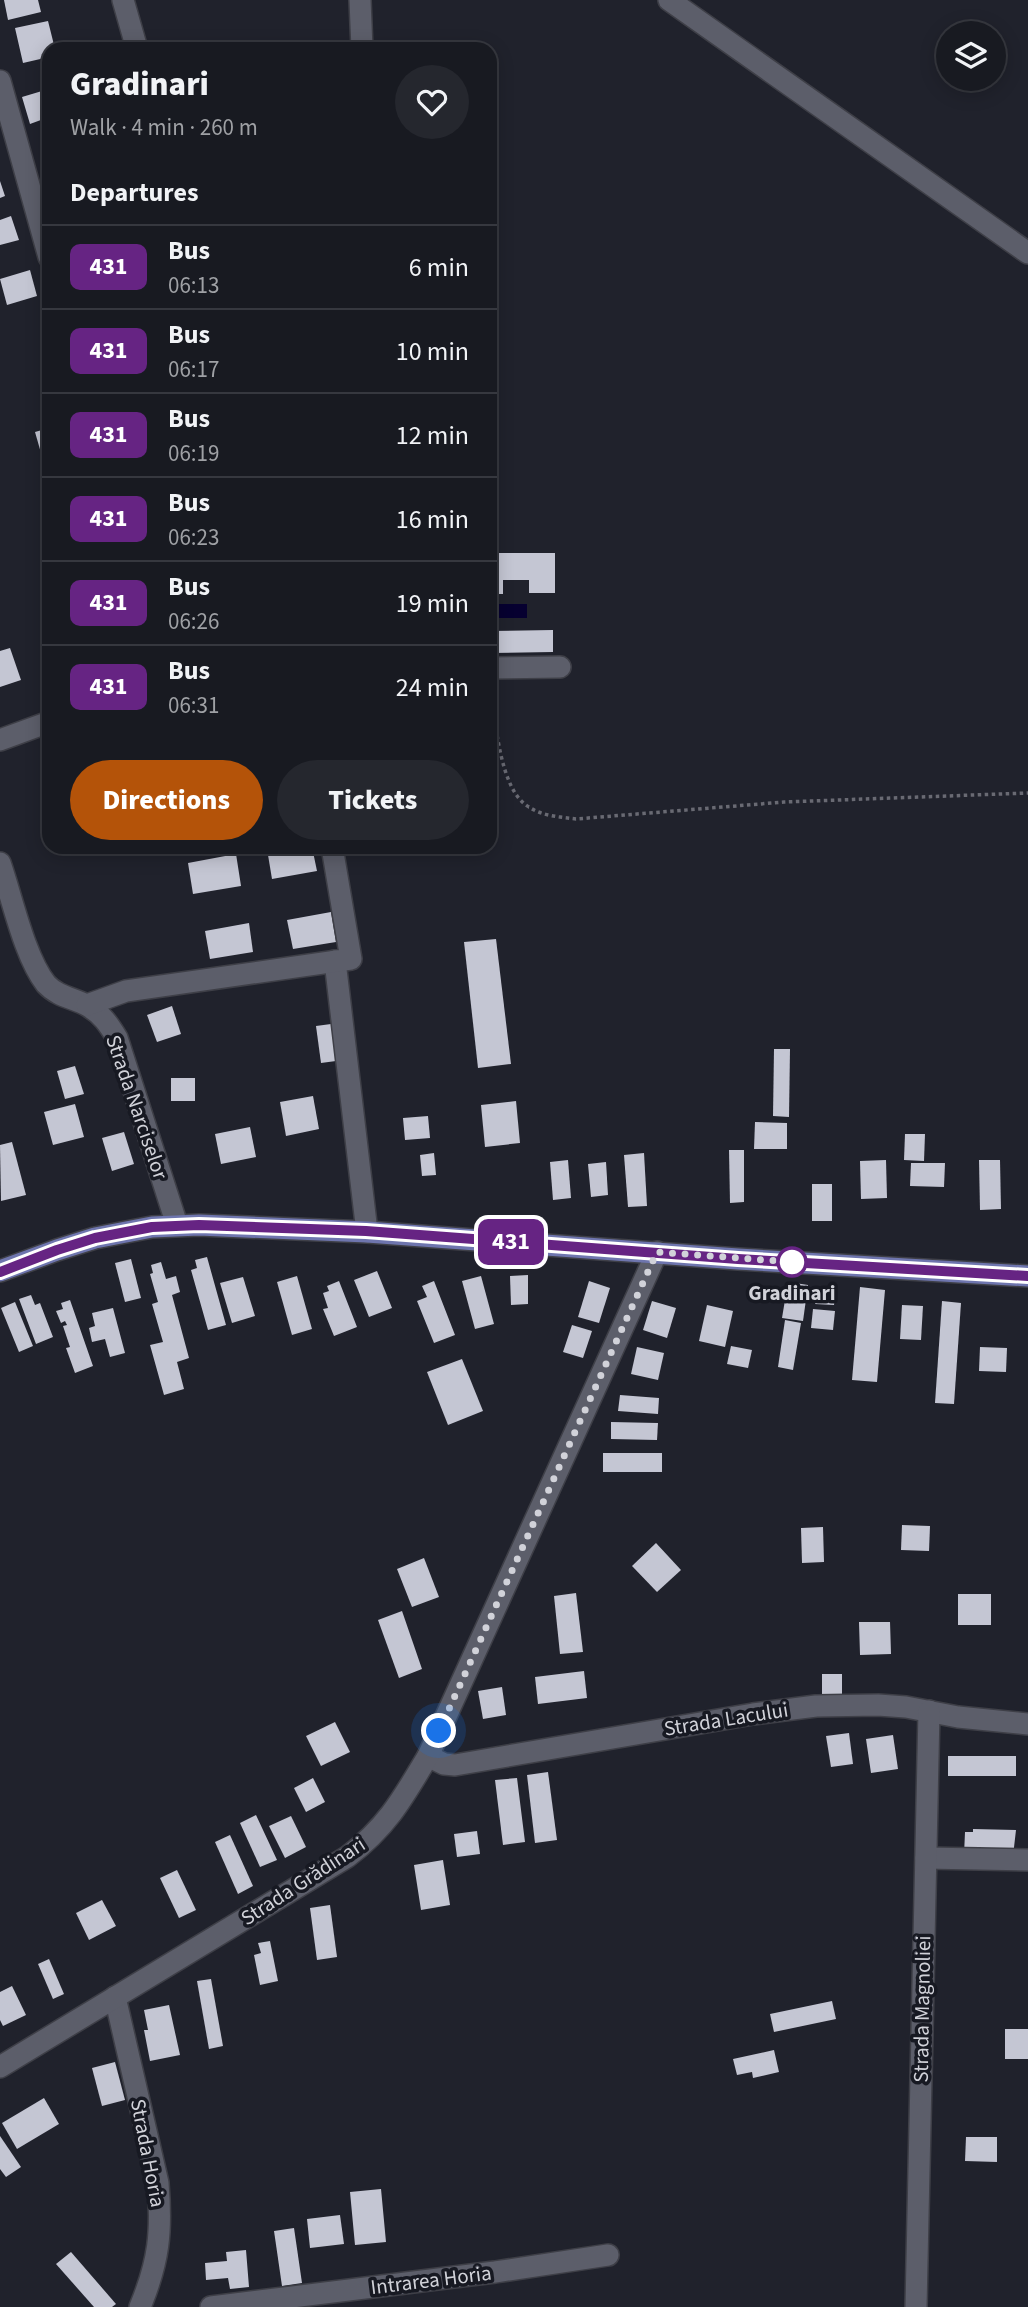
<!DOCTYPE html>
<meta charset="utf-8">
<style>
body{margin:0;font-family:"Source Sans 3",sans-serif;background:#25272e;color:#f1f3f6;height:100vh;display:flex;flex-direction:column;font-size:26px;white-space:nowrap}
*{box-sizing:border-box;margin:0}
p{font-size:23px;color:#9fa1a5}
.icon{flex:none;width:38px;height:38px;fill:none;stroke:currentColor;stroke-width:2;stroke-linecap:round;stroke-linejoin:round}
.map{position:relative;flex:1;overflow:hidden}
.side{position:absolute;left:42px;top:42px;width:455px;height:812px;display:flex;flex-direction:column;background:#181a21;border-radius:21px;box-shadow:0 4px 18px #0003,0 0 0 2px #36383f}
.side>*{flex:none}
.badge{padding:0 14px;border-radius:10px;font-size:24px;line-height:46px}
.fabs{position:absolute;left:936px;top:21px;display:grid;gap:14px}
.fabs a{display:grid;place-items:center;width:70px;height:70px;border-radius:50%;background:#181a21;box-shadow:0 4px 18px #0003,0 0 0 2px #36383f;font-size:35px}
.you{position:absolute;width:35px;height:35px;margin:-18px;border:5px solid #fff;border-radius:50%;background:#1a73e8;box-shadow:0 0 0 10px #1a73e833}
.map>.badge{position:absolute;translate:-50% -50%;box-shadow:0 0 0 4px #fff}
h2{padding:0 28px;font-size:26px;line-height:63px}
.round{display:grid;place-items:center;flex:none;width:74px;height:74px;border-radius:37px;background:#25272e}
.head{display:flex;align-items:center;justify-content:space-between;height:119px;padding:0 28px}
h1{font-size:33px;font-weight:800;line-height:52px}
.button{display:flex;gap:14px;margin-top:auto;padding:14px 28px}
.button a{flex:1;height:80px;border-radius:42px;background:#b45309;color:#fff;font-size:28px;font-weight:800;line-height:80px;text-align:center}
.button a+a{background:#25272e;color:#f1f3f6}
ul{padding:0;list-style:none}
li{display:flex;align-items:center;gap:21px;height:84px;padding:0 28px;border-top:2px solid #36383f}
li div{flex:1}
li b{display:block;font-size:26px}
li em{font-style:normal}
li .badge{min-width:77px;font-weight:700;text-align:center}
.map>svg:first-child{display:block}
</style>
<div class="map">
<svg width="1028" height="2307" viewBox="0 0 1028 2307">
<rect width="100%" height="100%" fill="#20222c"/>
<rect fill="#060030" x="491" y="604" width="36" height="14"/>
<g fill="#c4c6d3">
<path d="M4,0H38L41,12L8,20Z"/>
<path d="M48,21L55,49H49V57L23,63L15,28Z"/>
<path d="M42,91L45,101L49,99V117L30,124L22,97Z"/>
<path d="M0,181L5,196L0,198Z"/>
<path d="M11,216L19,240L0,245V220Z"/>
<path d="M30,270L37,296L7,305L0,279Z"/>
<path d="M49,428V458L43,460L35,432Z"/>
<path d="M490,553H555V593H529V580H503V594H490Z"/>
<path d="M553,630V652L490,653V631Z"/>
<path d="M10,648L21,680L0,687V651Z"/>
<path d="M278,847H312L317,871L272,879L267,849Z"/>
<path d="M236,854L241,886L193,894L188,863Z"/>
<path d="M331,912L336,942L293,949L287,920Z"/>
<path d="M249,923L253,952L210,959L205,931Z"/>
<path d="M496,939L511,1064L478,1068L464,942Z"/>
<path d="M172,1006L181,1034L157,1042L147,1015Z"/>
<path d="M331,1024L336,1061L321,1063L316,1026Z"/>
<path d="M774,1049H790L789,1117L773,1116Z"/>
<path d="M75,1066L84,1094L65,1099L57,1071Z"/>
<rect x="171" y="1078" width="24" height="23"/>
<path d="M313,1096L319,1129L286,1136L280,1102Z"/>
<path d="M516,1101L520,1143L485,1147L481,1105Z"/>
<path d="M75,1104L84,1137L53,1145L44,1112Z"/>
<path d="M428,1116L430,1138L405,1140L403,1118Z"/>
<path d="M755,1122L787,1123V1149H754Z"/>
<path d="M250,1127L256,1157L221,1164L215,1134Z"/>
<path d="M124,1132L134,1164L112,1171L102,1138Z"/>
<path d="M905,1134H925L924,1161L904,1160Z"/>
<path d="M12,1142L26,1195L1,1201L0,1145Z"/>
<path d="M729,1150H744V1202L730,1203Z"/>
<path d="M434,1153L436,1175L422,1176L420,1155Z"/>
<path d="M644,1153L647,1206L628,1207L624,1155Z"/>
<path d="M568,1160L571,1198L553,1200L550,1162Z"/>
<path d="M886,1160L887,1198L861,1199L860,1161Z"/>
<path d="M979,1160H1000L1001,1209L980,1210Z"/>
<path d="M606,1162L608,1195L591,1197L588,1164Z"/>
<path d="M911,1163H945L944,1187L910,1186Z"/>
<rect x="812" y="1184" width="20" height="37"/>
<path d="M207,1257L226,1325L208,1330L191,1270L197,1268L195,1260Z"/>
<path d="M131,1259L141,1298L125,1302L115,1263Z"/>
<path d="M161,1262L166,1279L176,1276L180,1292L172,1295L189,1358L177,1362L184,1389L164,1395L150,1345L163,1342L152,1304L158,1302L150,1274L153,1273L151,1265Z"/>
<path d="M377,1271L392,1308L369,1317L354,1280Z"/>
<path d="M528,1275V1304L511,1305L510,1276Z"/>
<path d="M297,1276L312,1329L292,1335L277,1282Z"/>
<path d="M481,1276L494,1324L475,1329L462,1281Z"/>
<path d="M243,1277L255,1316L232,1323L220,1283Z"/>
<path d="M339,1281L357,1327L334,1336L323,1309L328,1308L323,1293L329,1291L327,1286Z"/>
<path d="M434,1281L455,1335L434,1343L417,1301L427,1297L422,1286Z"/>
<path d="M589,1281L610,1288L599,1323L578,1317Z"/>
<path d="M788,1282L808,1285L803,1321L782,1318Z"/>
<path d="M860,1287L885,1290L877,1382L852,1380Z"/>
<path d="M817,1288L836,1290L834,1305L815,1304Z"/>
<path d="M31,1295L35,1305L40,1303L53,1337L36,1344L19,1299Z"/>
<path d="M70,1300L93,1366L75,1373L66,1348L70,1347L63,1326L67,1325L65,1321L61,1323L56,1311L63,1309L61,1303Z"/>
<path d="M652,1301L676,1308L667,1338L643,1330Z"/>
<path d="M942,1301L961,1303L954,1404L935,1403Z"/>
<path d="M15,1302L33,1346L19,1352L1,1308Z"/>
<path d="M707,1305L733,1311L725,1347L699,1341Z"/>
<path d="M902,1305L923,1306L921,1340L900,1339Z"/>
<path d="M113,1308L125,1353L110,1357L105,1339L92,1342L89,1328L95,1326L92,1313Z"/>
<path d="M813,1309L835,1311L833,1330L811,1328Z"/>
<path d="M785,1320L801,1323L793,1370L778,1367Z"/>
<path d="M572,1325L592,1331L583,1358L563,1352Z"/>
<path d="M731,1346L752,1350L748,1368L727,1364Z"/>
<path d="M637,1347L664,1353L658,1380L631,1374Z"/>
<path d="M980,1347L1007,1348L1006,1372L979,1371Z"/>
<path d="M462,1359L483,1411L448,1425L427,1372Z"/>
<path d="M620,1395L659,1398L658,1414L618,1411Z"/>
<path d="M611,1422L658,1423L657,1440L611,1439Z"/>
<rect x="603" y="1453" width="59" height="19"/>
<path d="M902,1525L930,1526L929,1551L901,1550Z"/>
<path d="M823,1527L824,1562L802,1563L801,1528Z"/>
<path d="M656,1543L681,1570L657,1592L632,1566Z"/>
<path d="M424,1558L439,1597L412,1607L397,1569Z"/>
<path d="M576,1593L583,1652L560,1654L554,1596Z"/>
<rect x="958" y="1594" width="33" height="31"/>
<path d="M402,1611L422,1669L399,1678L378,1620Z"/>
<path d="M859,1622H890L891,1654L860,1655Z"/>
<path d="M584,1671L587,1698L538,1704L535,1677Z"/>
<rect x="822" y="1674" width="20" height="21"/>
<path d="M502,1687L506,1715L483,1719L478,1691Z"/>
<path d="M335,1722L350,1752L321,1766L306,1736Z"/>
<path d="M849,1733L853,1764L831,1767L826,1736Z"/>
<path d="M893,1735L898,1769L871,1773L866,1739Z"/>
<rect x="948" y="1756" width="68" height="20"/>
<path d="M548,1772L557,1840L535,1843L527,1775Z"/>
<path d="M313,1778L325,1802L306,1812L294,1788Z"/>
<path d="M517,1778L525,1842L503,1845L495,1780Z"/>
<path d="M256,1815L277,1860L260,1867L240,1823Z"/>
<path d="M291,1816L306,1847L285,1858L269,1826Z"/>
<path d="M973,1829L1016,1830L1013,1856L964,1855L965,1832H973Z"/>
<path d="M477,1831L480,1854L457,1857L454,1834Z"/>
<path d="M230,1835L253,1886L238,1894L215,1842Z"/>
<path d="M443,1860L450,1905L421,1910L414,1865Z"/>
<path d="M177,1870L196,1910L179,1918L160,1878Z"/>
<path d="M102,1900L116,1926L89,1940L76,1913Z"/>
<path d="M330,1905L337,1957L317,1960L310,1908Z"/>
<path d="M270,1941L278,1981L260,1985L254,1955L261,1953L258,1943Z"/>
<path d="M49,1959L64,1994L53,1999L38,1964Z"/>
<path d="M211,1979L223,2046L209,2049L197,1981Z"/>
<path d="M12,1986L26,2015L3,2026L0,2020V1992Z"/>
<path d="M832,2001L836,2019L774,2032L770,2014Z"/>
<path d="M169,2005L180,2055L150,2061L144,2030H148L144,2010Z"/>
<rect x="1005" y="2029" width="23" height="30"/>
<path d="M774,2050L779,2072L753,2078L752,2072L737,2075L733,2059Z"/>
<path d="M115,2062L125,2100L102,2106L92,2068Z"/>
<path d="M44,2098L59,2124L17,2149L2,2123Z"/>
<path d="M0,2136L21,2167L6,2177L0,2169Z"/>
<path d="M966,2137H997V2162L965,2161Z"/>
<path d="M381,2189L386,2242L355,2245L350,2192Z"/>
<path d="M340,2215L344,2244L310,2248L307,2219Z"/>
<path d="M294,2228L302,2283L282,2286L274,2231Z"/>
<path d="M246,2250L249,2287L230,2289L228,2278L206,2280L205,2263L227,2261L226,2252Z"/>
<path d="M71,2252L116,2304L112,2307H94L56,2264Z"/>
</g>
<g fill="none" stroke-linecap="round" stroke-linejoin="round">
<defs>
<g id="minor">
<path d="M123,0L137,49"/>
<path d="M360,0L362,49"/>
<path d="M669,0L1028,253"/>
<path d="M0,81L49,257"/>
<path d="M490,668L560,667"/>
<path d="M0,740L49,722"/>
<path d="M0,863C12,897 24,956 46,984C58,997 74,998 88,1006C102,1014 109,1025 117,1038L177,1225"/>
<path d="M335,961L367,1232"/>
<path d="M87,1005L126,991L351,959L332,847"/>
<path d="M428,1756L444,1764L455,1765L753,1714L816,1706L878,1705L906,1707L958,1717L1028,1724"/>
<path d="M926,1858L1028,1860"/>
<path d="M115,1997L158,2183C162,2232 159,2261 140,2307"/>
<path d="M0,2067L347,1857C387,1827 403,1798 428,1756L657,1252"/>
<path d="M211,2307L495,2272L608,2255"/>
<path d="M916,2307L929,1711"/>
</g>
<path id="major" d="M0,1271L57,1250L95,1238L152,1227L199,1225L367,1232L738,1259L1028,1276"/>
</defs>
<use href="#minor" stroke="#3e3f47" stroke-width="24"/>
<use href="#major" stroke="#3e3f47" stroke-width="24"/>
<path stroke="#696a73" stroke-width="3.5" stroke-dasharray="3.5 3.5" stroke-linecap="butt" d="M490,687C496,720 499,790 529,807C542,816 560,817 576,819L784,802L1028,793"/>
<use href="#minor" stroke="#5c5e6a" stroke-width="21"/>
<use href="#major" stroke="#6e75ae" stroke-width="21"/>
</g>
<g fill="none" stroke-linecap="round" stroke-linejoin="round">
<defs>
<path id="line" d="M0,1272L57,1250L95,1238L152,1227L199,1225L366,1231L738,1259L1028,1276"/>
</defs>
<use href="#line" stroke="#fff" stroke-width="16"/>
<use href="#line" stroke="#662483" stroke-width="10"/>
<path stroke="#d1d2d9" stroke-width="7" stroke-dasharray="0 12.6" d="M439,1731L657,1252L792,1262"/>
</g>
<circle fill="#fff" stroke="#662483" stroke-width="3.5" cx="792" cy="1262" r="14"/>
<g text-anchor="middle" stroke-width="7" stroke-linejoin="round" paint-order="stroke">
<g font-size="21" fill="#d1d2d9" stroke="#171922">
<text transform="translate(137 1107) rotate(71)" y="7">Strada Narciselor</text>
<text transform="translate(726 1719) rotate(-9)" y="7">Strada Lacului</text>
<text transform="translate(303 1881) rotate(-33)" y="7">Strada Grădinari</text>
<text transform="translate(922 2009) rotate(-89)" y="7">Strada Magnoliei</text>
<text transform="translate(148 2153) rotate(79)" y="7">Strada Horia</text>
<text transform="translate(431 2280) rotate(-7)" y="7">Intrarea Horia</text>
</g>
<g font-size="21" font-weight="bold" fill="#d1d2d9" stroke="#171922">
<text x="792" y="1300">Gradinari</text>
</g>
</g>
</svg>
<div class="fabs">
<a><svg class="icon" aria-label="layers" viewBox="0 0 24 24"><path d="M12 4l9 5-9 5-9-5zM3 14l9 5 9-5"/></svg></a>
</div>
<div class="you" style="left:439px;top:1731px"></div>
<b class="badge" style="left:511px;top:1242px;background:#662483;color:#fff">431</b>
<section class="side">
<div class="head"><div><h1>Gradinari</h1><p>Walk · 4 min · 260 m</p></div><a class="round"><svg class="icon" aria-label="heart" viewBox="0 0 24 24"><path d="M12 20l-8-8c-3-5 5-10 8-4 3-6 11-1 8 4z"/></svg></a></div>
<h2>Departures</h2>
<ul>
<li><span class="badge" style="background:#662483;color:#fff">431</span><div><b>Bus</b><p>06:13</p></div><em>6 min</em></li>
<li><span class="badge" style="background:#662483;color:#fff">431</span><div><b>Bus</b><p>06:17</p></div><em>10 min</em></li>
<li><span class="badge" style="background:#662483;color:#fff">431</span><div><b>Bus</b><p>06:19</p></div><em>12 min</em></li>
<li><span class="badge" style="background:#662483;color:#fff">431</span><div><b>Bus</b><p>06:23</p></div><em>16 min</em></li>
<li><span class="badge" style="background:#662483;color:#fff">431</span><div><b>Bus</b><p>06:26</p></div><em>19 min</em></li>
<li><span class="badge" style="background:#662483;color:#fff">431</span><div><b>Bus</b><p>06:31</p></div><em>24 min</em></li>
</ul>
<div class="button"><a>Directions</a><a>Tickets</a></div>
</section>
</div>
